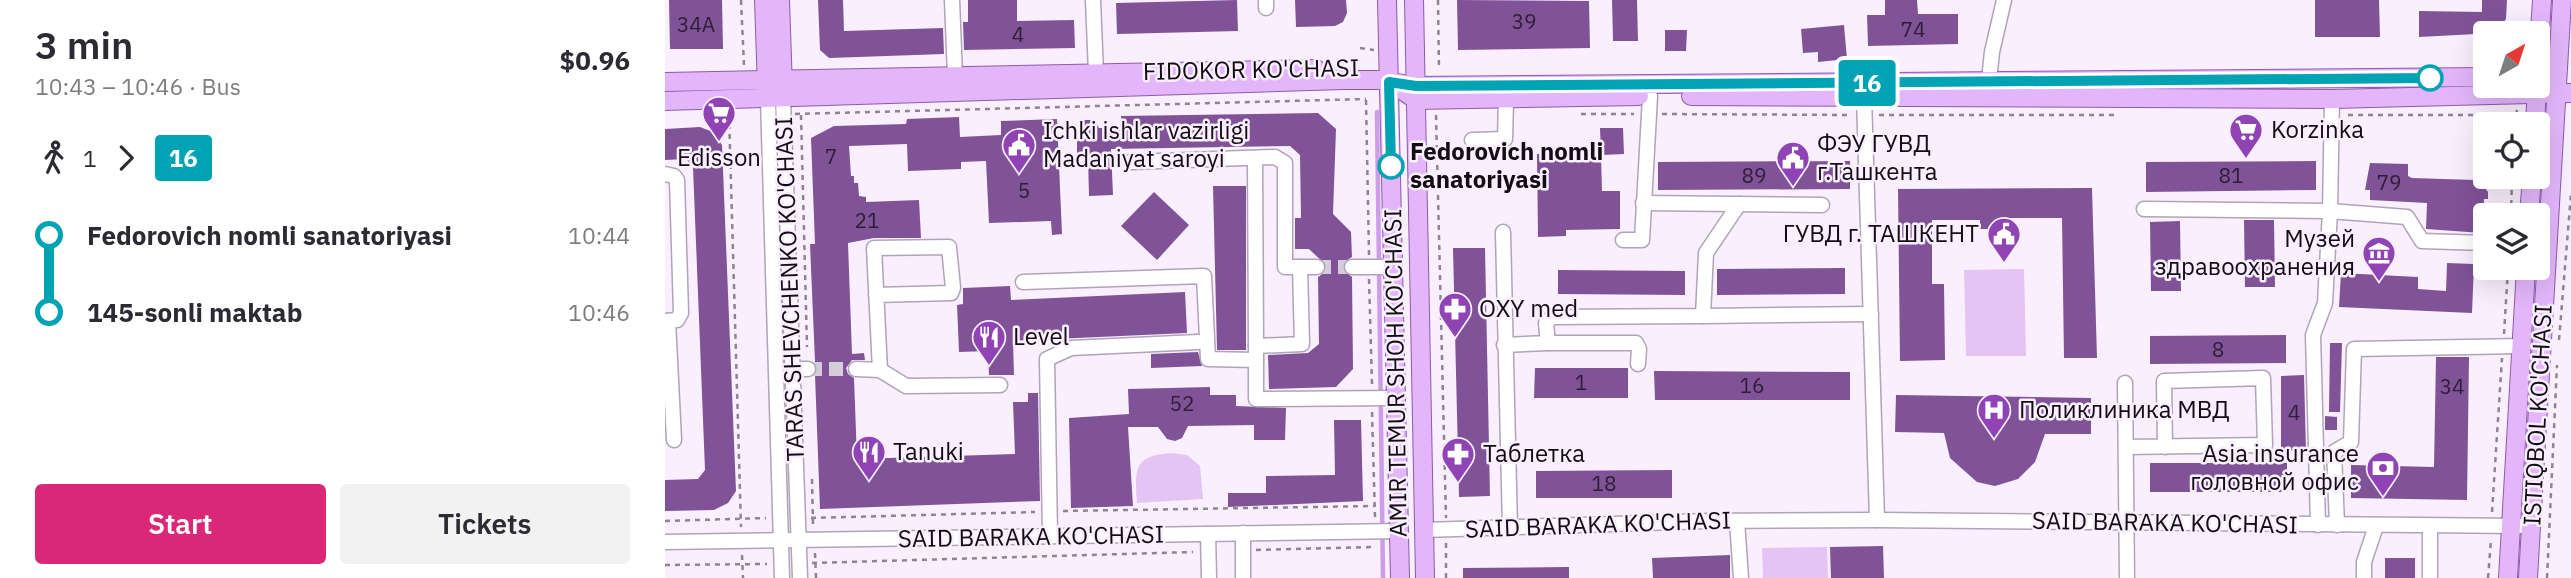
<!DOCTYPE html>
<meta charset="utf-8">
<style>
body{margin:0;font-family:"IBM Plex Sans",sans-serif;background:#f2f2f3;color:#2b2b33;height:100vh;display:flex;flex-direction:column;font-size:26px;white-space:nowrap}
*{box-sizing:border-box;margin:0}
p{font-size:23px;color:#7c7c81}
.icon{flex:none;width:38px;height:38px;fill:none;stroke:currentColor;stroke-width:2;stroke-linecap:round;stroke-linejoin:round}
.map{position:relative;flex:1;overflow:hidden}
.drawer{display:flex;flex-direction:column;background:#fff;width:665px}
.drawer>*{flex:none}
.badge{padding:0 14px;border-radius:5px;font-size:24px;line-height:46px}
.needle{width:46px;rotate:39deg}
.buttons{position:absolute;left:1808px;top:21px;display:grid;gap:14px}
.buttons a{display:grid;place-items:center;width:77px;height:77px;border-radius:7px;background:#fff;box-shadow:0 7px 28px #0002;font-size:35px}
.map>.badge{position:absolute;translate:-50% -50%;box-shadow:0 0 0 4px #fff}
.legs{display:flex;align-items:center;gap:10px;height:77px;padding:0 35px;font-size:23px}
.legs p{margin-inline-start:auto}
.overview{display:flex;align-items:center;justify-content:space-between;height:119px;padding:0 35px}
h1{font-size:38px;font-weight:600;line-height:52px}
.primary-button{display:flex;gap:14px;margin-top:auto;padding:14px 35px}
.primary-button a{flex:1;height:80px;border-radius:7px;background:#db2777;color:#fff;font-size:28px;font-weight:600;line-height:80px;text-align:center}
.primary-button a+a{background:#f2f2f3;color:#2b2b33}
ul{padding:0 35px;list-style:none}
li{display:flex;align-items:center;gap:24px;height:77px;font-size:26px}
li i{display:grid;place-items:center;width:10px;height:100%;margin:0 9px;background:currentColor}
li i::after{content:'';width:18px;height:18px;margin:-9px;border:5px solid;border-radius:50%;background:#fff}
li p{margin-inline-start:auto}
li:first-child i{background:linear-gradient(#0000 50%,currentColor 0)}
li:last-child i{background:linear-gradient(currentColor 50%,#0000 0)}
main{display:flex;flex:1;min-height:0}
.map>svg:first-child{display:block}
</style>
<main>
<section class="drawer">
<div class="overview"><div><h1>3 min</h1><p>10:43 – 10:46 · Bus</p></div><b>$0.96</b></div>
<div class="legs"><svg class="icon" aria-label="walk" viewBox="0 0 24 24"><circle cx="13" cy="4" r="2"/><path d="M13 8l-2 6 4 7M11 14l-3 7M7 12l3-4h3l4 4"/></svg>1<svg class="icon" aria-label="forward" viewBox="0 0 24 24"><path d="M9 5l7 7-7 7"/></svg><b class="badge" style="background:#00a3b4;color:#fff">16</b></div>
<ul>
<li><i style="color:#00a3b4"></i><b>Fedorovich nomli sanatoriyasi</b><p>10:44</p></li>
<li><i style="color:#00a3b4"></i><b>145-sonli maktab</b><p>10:46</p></li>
</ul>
<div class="primary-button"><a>Start</a><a>Tickets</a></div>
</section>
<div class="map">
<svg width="1906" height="578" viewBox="0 0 1906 578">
<rect width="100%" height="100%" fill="#f9efff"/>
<g fill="#e3c4f5">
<path d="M1359,269L1361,356H1301L1299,270Z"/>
<path d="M506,453L522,455L535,466L538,499L472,503C470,469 468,456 506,453Z"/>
<path d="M1162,547L1163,578H1098L1097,548Z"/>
</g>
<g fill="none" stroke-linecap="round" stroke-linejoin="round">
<path stroke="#cd9de7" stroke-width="4.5" d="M712,112L718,578"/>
</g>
<g fill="#805398">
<path d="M4,0H57L58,49H5Z"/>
<path d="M153,0H178L179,31L278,28L279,54L164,58L155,50Z"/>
<path d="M303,0H352V21L409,20L410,48L299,50L298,22H303Z"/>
<path d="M572,0L573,31L452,34L451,3Z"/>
<path d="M630,0H681L682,13L678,22L670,26L631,27Z"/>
<path d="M792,0L924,1L925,48L793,50Z"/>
<path d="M947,0H972L973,41H948Z"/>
<path d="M1220,0H1252L1253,14H1293V44L1203,46L1202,15H1220Z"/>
<path d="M1650,0H1714L1715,37H1650Z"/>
<path d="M1817,0H1842L1841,19L1830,33L1754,37V11L1817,12Z"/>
<path d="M1179,25L1182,59L1153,62V52L1138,53L1136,29Z"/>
<path d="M1000,30H1022L1021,51H1000Z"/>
<path d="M653,113L671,129L668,214L686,232L687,257L679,262L677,268L687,277L688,369L671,387L604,389L603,355L643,353L654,344L653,277L660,272L662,266L644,249H630V218H636L635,155L625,146L446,149L448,195L424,196L423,158H412V130L417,120H429L434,128H457L456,116Z"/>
<path d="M294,117L295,137L336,135V121L392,119L397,234L387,235L386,221L324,223L321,161L296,162V169L243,171L242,144L184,146L186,176H189V183H193L194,196L201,197V202L254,200L256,238H209L183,243L187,354L199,353L200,360H187L181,368L183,374L189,378L192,459L350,454L348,402H363V393H373L375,501L155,509L150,375L153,368L150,362L145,244H150L146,138L169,126L241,124L242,119Z"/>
<path d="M35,127L48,132L57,145L71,491L63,503L49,510L0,511V480L33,479L40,470L28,167L21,159L0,160V129Z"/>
<path d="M935,128H958L959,154L936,155L937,191H955V229L901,230V236L873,237L872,154H936Z"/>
<path d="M1185,161V189L993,190V162Z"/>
<path d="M1651,161V190L1481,192V162Z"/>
<path d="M1705,163L1743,164V176L1747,178L1810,180L1818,185L1823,192V199H1819L1817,233L1761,229L1762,203L1705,200V190H1700Z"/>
<path d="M548,186H581V350H552Z"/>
<path d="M1427,188L1432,358H1399L1397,218H1334V229H1315V220H1267V284H1279L1280,360L1235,361L1233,189Z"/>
<path d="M489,192L524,225L492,260L456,226Z"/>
<path d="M1579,220H1609L1610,287H1580Z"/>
<path d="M1515,221L1516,291H1486L1485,222Z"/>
<path d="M788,248H820L825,496L794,497Z"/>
<path d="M1782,263L1809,264L1807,313L1674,307L1676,273L1753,277V289L1781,291Z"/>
<path d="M1180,268V294L1052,295V269Z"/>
<path d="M893,270L1020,271V295L893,294Z"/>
<path d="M345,286L346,300L520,292L522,333L348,341L349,375H324L323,351L294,352L292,305L298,304V288Z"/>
<path d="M1621,335V363L1485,364V336Z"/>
<path d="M1665,343H1677L1675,412H1664Z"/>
<path d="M533,352L537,366L486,368V354Z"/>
<path d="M1771,357H1804L1802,500L1686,498V465L1769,467Z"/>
<path d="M870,368H963V398H869Z"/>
<path d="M989,371L1185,372V400H990Z"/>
<path d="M1639,375L1641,451H1616V376Z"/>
<path d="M545,387V395H571V406L621,408L620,440H589V425L523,426L517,438L510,441L502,439L493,427H463L468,506L406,508L404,418L464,414L463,389Z"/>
<path d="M1231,395L1426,398V434H1380L1370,462L1353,479L1330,486L1312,482L1285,458L1279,433L1230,432Z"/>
<path d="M1660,416L1672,417V430H1660Z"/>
<path d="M669,420H696L698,501L563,507V493H601V476L670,475Z"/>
<rect x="1485" y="463" width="137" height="29"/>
<path d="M1007,470V498H871V471Z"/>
<path d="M1218,546L1219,578H1166L1165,547Z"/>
<path d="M1065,555V578H988L987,558Z"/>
<rect x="1720" y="558" width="30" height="20"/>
<path d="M904,567V578H798V568Z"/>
</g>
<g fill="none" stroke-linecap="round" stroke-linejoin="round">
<g stroke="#d6cddc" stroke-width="14" stroke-dasharray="14 7" stroke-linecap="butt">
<path d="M652,267H687"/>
<path d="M143,369H191"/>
</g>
<defs>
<g id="minor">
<path d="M287,0L290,76"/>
<path d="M428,0L431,73"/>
<path d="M601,0V8"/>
<path d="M1323,89L1327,52L1339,0"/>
<path d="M1199,97L1212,520"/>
<path d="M103,99L117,578"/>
<path d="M118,99L135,578"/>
<path d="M807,140L840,139L841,100"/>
<path d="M590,158L591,346"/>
<path d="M466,162L610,157L620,163V267H635L637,344L591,346V360"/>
<path d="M0,174L9,176L12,180L16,313L12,320L0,321"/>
<path d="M978,203L1157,205"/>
<path d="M1479,209L1665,211L1667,99"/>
<path d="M838,232L845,529"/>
<path d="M958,240H977L985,96"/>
<path d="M635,267H652"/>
<path d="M687,267H728"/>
<path d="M358,282L539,276L543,359L591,360V399L732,398"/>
<path d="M211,295L286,293L288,288L284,247L209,248L215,370"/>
<path d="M1038,316L1206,314"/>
<path d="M3,321L9,440"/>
<path d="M883,343H971L974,349L973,364"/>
<path d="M839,345L883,343L881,323L887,317L1038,316L1041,253L1074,204"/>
<path d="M128,369H143"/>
<path d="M191,369L215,370L241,386L335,385"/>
<path d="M1460,383L1462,578"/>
<path d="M1461,447L1600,445L1598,378L1499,381L1500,447"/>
<path d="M1072,521L1076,578"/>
<path d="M1653,525L1648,335L1660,303L1665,211L1742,217L1757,241L1820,243"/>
<path d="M1672,525L1669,452L1686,442L1689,349L1857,346"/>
<path d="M1765,527V578"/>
<path d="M759,530L1043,521L1212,520L1857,526"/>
<path d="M578,533V578"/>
<path d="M543,534L544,578"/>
<path d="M385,536L382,359L406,348L533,342"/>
<path d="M0,542L735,531"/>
<path d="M1699,578V562L1711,526"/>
</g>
<g id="major">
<path d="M99,0L102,89"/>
<path d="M115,0L118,88"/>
<path d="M722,0L735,578"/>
<path d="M749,0L760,578"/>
<path d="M1872,76L1877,0"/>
<path d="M0,82L651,69"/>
<path d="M730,85L751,100L974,96"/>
<path d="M1026,96L1667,99L1906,93"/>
<path d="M0,101L678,80H714L751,86L1820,77"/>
<path d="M1870,124L1872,86"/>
<path d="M1864,215L1867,177"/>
<path d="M1843,578L1861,268"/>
<path d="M1863,578L1897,0"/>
</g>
</defs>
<use href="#minor" stroke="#b0a4b7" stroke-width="17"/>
<use href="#major" stroke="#8e5ba8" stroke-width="20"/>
<g stroke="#8d8591" stroke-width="2.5" stroke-dasharray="5 5" stroke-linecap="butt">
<path d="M76,0L79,65"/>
<path d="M773,0L774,70"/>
<path d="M695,48L709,50"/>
<path d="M701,100L704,255"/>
<path d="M64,114L76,527"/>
<path d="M130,114L701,99"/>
<path d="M916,114H969"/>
<path d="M997,114L1186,115"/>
<path d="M136,115L142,347"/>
<path d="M771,115L781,518"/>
<path d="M1214,115H1452"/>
<path d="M1683,115H1854"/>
<path d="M1849,124L1852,110"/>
<path d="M1846,215L1847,177"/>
<path d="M704,279L707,384"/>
<path d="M1839,334L1843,268"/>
<path d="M1894,340L1906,194"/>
<path d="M707,412L710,517"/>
<path d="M147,479L148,525"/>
<path d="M398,511L709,506"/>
<path d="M1827,512L1837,358"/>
<path d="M146,518L370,512"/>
<path d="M0,521L101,518"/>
<path d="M591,550L707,547"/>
<path d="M150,553L151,578"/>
<path d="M77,555L78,578"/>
<path d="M147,563L528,552"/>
<path d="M0,565L102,564"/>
<path d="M781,578V542"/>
<path d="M1823,578L1826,540"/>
<path d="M1882,578L1892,365"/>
</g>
<use href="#minor" stroke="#fff" stroke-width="14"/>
<use href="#major" stroke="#e3b6fb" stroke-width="18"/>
</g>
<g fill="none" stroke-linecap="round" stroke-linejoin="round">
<defs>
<path id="line-1" d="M726,166L724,82L751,86L1765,78"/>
</defs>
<use href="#line-1" stroke="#fff" stroke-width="16"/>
<use href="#line-1" stroke="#00a3b4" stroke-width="10"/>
</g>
<defs>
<symbol id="supermarket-pin" viewBox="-11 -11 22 30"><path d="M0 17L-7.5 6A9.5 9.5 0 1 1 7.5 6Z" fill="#9043b4" stroke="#f9efff"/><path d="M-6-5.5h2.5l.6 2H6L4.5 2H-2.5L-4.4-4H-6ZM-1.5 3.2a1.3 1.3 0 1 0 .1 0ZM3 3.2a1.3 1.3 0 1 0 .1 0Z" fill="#fff"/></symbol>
<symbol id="civic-pin" viewBox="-11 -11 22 30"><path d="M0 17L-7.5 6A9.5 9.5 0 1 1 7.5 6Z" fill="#9043b4" stroke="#f9efff"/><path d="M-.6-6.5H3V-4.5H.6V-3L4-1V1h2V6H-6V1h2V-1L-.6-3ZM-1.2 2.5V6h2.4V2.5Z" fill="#fff"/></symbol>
<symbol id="museum-pin" viewBox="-11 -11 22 30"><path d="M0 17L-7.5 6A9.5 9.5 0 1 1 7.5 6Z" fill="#9043b4" stroke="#f9efff"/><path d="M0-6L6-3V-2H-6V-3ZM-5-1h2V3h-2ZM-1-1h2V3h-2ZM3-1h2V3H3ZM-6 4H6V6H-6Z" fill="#fff"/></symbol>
<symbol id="pharmacy-pin" viewBox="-11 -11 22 30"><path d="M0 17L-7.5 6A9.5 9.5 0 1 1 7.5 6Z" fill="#9043b4" stroke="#f9efff"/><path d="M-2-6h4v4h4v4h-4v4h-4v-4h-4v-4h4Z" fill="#fff"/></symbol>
<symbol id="restaurant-pin" viewBox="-11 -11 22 30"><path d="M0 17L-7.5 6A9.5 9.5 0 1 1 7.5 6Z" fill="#9043b4" stroke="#f9efff"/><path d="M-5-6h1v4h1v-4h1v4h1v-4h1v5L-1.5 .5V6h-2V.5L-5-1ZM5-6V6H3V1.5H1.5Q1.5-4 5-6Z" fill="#fff"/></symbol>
<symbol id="hospital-pin" viewBox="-11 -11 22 30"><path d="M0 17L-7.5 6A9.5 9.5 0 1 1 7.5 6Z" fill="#9043b4" stroke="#f9efff"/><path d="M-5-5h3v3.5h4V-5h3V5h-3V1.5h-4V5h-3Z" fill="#fff"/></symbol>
<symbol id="bank-pin" viewBox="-11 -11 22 30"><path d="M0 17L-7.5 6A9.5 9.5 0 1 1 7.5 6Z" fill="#9043b4" stroke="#f9efff"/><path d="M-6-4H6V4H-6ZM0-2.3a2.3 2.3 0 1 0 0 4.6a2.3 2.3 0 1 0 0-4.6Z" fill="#fff"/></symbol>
</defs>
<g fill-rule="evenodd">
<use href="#supermarket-pin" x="35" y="94" width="38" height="52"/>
<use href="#supermarket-pin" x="1562" y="111" width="38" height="52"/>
<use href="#civic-pin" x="335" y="126" width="38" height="52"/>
<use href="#civic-pin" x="1109" y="139" width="38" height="52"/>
<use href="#civic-pin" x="1320" y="215" width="38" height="52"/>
<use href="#museum-pin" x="1695" y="234" width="38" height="52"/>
<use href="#pharmacy-pin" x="771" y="290" width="38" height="52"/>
<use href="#restaurant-pin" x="305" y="318" width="38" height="52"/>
<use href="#hospital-pin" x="1310" y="391" width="38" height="52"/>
<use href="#restaurant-pin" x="185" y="433" width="38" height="52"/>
<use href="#pharmacy-pin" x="774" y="435" width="38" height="52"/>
<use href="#bank-pin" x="1699" y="449" width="38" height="52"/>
</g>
<g fill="#fff" stroke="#00a3b4" stroke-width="3.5">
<circle cx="1765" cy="78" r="12"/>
<circle cx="726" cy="166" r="12"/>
</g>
<g text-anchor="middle" stroke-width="5" stroke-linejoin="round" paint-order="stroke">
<g font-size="21" fill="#2e1e35">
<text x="859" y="29">39</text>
<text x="31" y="32">34А</text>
<text x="1248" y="37">74</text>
<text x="353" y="42">4</text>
<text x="166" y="164">7</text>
<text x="1089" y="183">89</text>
<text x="1566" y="183">81</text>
<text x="1724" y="190">79</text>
<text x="359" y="198">5</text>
<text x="202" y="228">21</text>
<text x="1553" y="357">8</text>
<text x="916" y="390">1</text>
<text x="1087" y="393">16</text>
<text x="1787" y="394">34</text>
<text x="517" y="411">52</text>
<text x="1629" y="420">4</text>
<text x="939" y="491">18</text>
</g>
<g font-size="24" fill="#120d14" stroke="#f9efff">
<text transform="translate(586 70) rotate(-1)" y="8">FIDOKOR KO'CHASI</text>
<text transform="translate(125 289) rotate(-92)" y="8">TARAS SHEVCHENKO KO'CHASI</text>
<text transform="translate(731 373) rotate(-91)" y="8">AMIR TEMUR SHOH KO'CHASI</text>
<text transform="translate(1873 415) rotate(-87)" y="8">ISTIQBOL KO'CHASI</text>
<text transform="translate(1500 523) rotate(1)" y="8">SAID BARAKA KO'CHASI</text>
<text transform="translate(933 525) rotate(-2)" y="8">SAID BARAKA KO'CHASI</text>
<text transform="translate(366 537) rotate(-1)" y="8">SAID BARAKA KO'CHASI</text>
</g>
<g font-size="24" fill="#120d14" stroke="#f9efff" text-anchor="start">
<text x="1606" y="138">Korzinka</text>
<text x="378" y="139">Ichki ishlar vazirligi<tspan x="378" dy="28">Madaniyat saroyi</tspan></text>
<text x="1152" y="152">ФЭУ ГУВД<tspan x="1152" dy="28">г.Ташкента</tspan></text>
<text x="54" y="166" text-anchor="middle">Edisson</text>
<text x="1314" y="242" text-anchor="end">ГУВД г. ТАШКЕНТ</text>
<text x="1690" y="247" text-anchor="end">Музей<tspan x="1690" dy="28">здравоохранения</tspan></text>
<text x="814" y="317">OXY med</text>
<text x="348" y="345">Level</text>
<text x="1354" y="418">Поликлиника МВД</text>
<text x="228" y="460">Tanuki</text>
<text x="818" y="462">Таблетка</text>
<text x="1694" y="462" text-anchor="end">Asia insurance<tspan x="1694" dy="28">головной офис</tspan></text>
</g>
<g font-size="24" font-weight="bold" fill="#120d14" stroke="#f9efff" text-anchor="start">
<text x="745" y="160">Fedorovich nomli<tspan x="745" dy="28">sanatoriyasi</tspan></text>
</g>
</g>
</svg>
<div class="buttons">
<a><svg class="needle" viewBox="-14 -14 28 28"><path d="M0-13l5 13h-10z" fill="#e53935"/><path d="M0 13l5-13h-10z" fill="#7c7c81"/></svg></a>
<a><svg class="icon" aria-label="locate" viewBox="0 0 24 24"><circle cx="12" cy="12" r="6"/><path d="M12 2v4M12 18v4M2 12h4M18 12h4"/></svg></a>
<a><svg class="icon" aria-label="layers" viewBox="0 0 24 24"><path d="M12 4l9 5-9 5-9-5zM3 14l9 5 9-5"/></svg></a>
</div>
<b class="badge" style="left:1202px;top:83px;background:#00a3b4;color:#fff">16</b>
</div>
</main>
